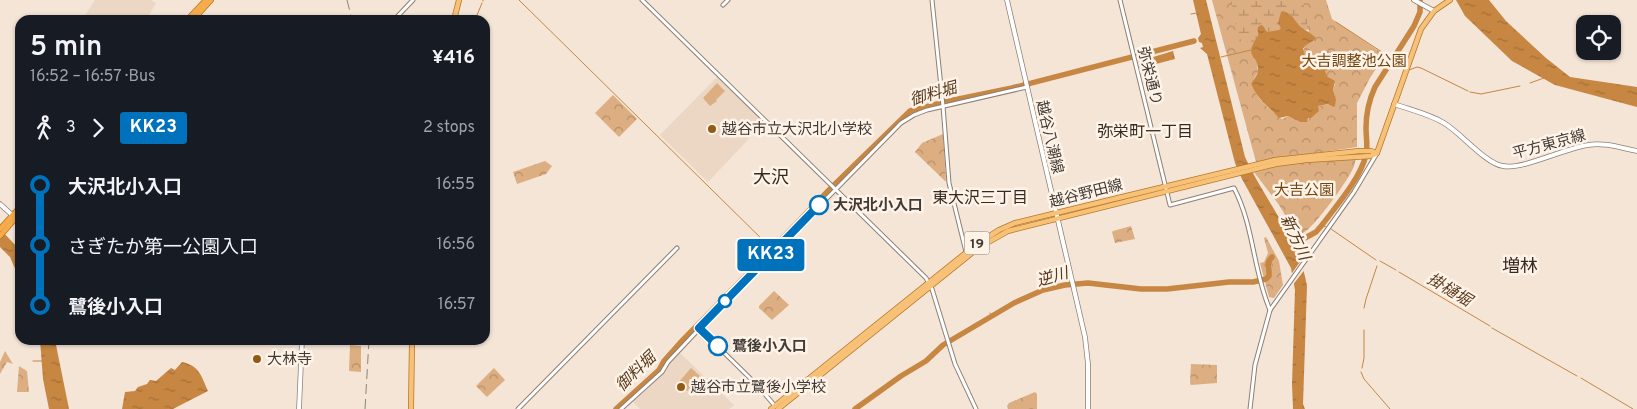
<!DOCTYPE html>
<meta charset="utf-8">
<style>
body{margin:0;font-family:Overpass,"Noto Sans JP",sans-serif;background:#242831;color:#f1f3f6;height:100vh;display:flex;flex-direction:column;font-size:19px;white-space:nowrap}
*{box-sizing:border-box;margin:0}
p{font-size:16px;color:#9ea1a6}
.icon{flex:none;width:28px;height:28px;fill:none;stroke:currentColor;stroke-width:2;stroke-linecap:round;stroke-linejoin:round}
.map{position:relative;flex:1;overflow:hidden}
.side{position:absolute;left:15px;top:15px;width:475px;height:330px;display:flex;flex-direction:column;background:#171b24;border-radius:15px;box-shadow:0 1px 4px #0004}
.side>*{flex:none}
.badge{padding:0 10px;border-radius:4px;font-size:18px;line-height:32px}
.fabs{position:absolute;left:1576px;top:15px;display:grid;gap:10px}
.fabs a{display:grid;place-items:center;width:45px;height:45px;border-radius:10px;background:#171b24;box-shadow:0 1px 4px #0004;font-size:25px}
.map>.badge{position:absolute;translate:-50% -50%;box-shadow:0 0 0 2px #fff}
.legs{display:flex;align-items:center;gap:8px;height:55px;padding:0 15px;font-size:16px}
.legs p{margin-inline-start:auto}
.head{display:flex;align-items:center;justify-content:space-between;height:85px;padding:0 15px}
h1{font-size:28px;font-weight:600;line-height:38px}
ul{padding:0 15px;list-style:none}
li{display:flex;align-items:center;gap:18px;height:60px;font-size:19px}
li i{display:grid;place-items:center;width:8px;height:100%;margin:0 6px;background:currentColor}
li i::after{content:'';width:12px;height:12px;margin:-6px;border:4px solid;border-radius:50%;background:#171b24}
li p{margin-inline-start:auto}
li:first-child i{background:linear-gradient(#0000 50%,currentColor 0)}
li:last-child i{background:linear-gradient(currentColor 50%,#0000 0)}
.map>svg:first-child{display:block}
</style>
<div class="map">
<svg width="1637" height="409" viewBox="0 0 1637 409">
<defs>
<pattern id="forest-crowns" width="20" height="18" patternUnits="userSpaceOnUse" patternTransform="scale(1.25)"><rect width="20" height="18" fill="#ddae81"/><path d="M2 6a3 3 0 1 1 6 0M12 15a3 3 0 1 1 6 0" fill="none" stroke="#b58f6a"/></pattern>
<pattern id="wetland-marsh" width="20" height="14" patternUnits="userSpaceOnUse" patternTransform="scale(1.25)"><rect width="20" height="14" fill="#ddae81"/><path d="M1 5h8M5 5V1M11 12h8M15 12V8" fill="none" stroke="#b58f6a"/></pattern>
<pattern id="water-ripples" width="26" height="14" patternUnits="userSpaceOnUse" patternTransform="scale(1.25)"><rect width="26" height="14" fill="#c78641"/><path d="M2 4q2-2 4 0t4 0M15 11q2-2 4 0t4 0" fill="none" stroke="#a36f37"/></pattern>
</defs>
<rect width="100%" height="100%" fill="#f4e5d7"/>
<g fill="#ebd7c4">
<path d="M95,0H151L156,3L146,20H82Z"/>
<path d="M718,76L764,123L708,182L660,135Z"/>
<path d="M680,353L734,405L729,409H640L632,401L662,373L669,363Z"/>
</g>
<g fill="url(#forest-crowns)" fill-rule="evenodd">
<path d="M1212,0H1326L1332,19L1385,55L1370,78L1357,103V147L1256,162ZM1303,29L1309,30L1303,52C1308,59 1321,63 1330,64L1325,71L1328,77L1335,84L1333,90L1336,99L1329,104L1318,106L1306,122H1300L1288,116L1282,119C1272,113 1255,96 1251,84L1258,72L1257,62L1254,59Z"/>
<path d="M613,95L637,119L619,137L595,113Z"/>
<path d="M943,134L946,181H945L915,152L922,143Z"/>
<path d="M1356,158C1355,161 1355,164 1354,166C1351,177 1313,229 1303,233C1299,234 1299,233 1296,233L1279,205L1254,172L1288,164Z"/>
<path d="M545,161L552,166L546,174L517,184L513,172Z"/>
<path d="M1131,226L1135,239L1115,243L1112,232L1113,231Z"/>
<path d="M1266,237L1279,261L1283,285L1274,298L1269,297L1260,263L1264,262L1268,253L1264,238Z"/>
<path d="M774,291L789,305L772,320L759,308V306Z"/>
<path d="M350,345L361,346V372L349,371Z"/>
<path d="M5,351L13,364L7,362L0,374V362Z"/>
<path d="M1191,364L1217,365V383L1191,385L1190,383Z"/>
<path d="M19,366L27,371L29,392H17Z"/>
<path d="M494,368L505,380L487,397L476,386Z"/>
<path d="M1035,392L1037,394V409H1008L1007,406L1009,403Z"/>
</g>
<path fill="url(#wetland-marsh)" d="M1232,0H1299L1303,2L1304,8C1312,14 1306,20 1307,29L1306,30C1296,26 1294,12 1281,12L1280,30L1267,32L1264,29L1259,33L1258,36L1252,44L1250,42L1239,39L1235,23L1237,17L1231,3Z"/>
<g fill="#ddae81">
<path d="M717,83L725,91L716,100L717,101L710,106L703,98Z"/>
<path d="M691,368L700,376L687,391L678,383Z"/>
</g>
<g fill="url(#water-ripples)">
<path d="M1193,0H1206L1245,157C1264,199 1300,241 1307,286L1303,404L1305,409H1293L1292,384L1295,290L1291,268L1242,179L1235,163L1207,54L1200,48L1203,47L1202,43L1199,42L1198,38L1201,34Z"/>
<path d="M1456,0H1489L1506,21L1546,58L1570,77L1637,87V107L1555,85L1512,61L1465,16Z"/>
<path d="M1283,11C1295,15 1295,23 1302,28C1308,32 1311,33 1316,38C1312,43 1306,43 1303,49L1305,55L1314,56L1322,63L1332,65V68L1325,71L1328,77L1335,81L1333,90L1336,99L1335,106L1334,107L1328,104L1318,106L1319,111L1311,118H1308L1307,122H1300L1288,116L1279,118C1269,107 1257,99 1251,84C1253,79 1258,76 1258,70C1259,55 1242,58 1258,36C1259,30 1255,28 1261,25L1263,26L1267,32L1279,30L1281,28L1278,23L1281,12Z"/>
<path d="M1173,51L1175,59L1152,65L1150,58Z"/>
<path d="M0,229L20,250V280L10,257L0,247Z"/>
<path d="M40,340H55L69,409H49L43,379Z"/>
<path d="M182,362C200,366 201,376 208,391L173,409H122L125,392L135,391L138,387L147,384L150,380L156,381L171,368L175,370Z"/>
</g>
<path fill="#f4e5d7" d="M1302,259L1306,268L1292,286L1290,276Z"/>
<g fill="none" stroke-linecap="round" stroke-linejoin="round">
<g stroke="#c78641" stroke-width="1">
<path d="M519,0L772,249"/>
<path d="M483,1V0"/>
<path d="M1191,14L1197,13"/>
<path d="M475,20L482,3"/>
<path d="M1336,22L1385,54"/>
<path d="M1221,57L1251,50"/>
<path d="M1401,66L1403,67"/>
<path d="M1409,70L1417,67L1421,68L1468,91"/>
<path d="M1530,83L1544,78"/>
<path d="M1470,92L1481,94L1520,86"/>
<path d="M1322,225L1326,227"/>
<path d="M1331,229L1376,260"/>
<path d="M1380,261L1396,270"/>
<path d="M1399,272L1490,326"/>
<path d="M1364,308L1366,299L1377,266"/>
<path d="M990,313L992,317"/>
<path d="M1492,328L1577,376"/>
<path d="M33,361H42"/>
<path d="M1362,368L1364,358V330"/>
<path d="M1361,372L1364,379L1390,409"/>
<path d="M1581,378L1633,409"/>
</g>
<g stroke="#c78641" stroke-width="5.5">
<path d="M1303,239L1316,232L1322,225C1337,205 1360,179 1366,155C1368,147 1366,137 1366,128C1366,113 1369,100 1375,87L1414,26L1420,12V0"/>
<path d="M616,409L659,370L664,361L680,343L772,249L831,188L910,111L949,101L1012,88L1194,41"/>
<path d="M855,409L901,376L926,361L943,345L1014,303L1043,290L1065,285L1088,283L1141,289H1167L1229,282H1253L1266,279L1269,276C1270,267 1265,264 1272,257"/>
</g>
<defs>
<g id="tertiary">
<path d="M642,0L926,278L932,289L955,364L976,409"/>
<path d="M932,0L943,106L949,183L966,252"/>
<path d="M1120,0L1170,205L1234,188C1254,226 1253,271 1270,310"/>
<path d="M723,5L728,0"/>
<path d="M394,20L413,0"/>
<path d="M699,328L759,387L775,406"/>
<path d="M518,409L677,248"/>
<path d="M621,409L662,372L668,362L716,311L901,123L914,115L927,110L1027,87"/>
<path d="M1250,409L1255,365L1270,310L1354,192L1376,155"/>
</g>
<g id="secondary">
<path d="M1007,0L1085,337L1088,364V409"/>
<path d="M1414,0L1434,11"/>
<path d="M1394,104C1411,110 1429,114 1444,123C1461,133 1486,164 1503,166C1523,170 1565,148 1588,145C1604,142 1621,148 1637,151"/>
<path d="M0,204L20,222"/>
<path d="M299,409L302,340"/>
</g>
<g id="primary">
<path d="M454,20L459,0"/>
<path d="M411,409L412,340"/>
<path d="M771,409L977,244L999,230L1015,223L1118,198L1275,160L1359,151H1371L1377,153"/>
<path d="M778,409L978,248L1008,231L1276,164L1306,160L1371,156L1377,153L1421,29L1434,11L1450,0"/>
</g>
<g id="trunk">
<path d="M187,20L206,0"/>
<path d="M193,20L211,0"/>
<path d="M0,229L20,207"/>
<path d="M0,236L20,213"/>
</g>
</defs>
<use href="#tertiary" stroke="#8d7f73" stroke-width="5"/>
<use href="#secondary" stroke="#8d7f73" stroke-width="5.5"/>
<use href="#primary" stroke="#b57726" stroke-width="6"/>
<use href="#trunk" stroke="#b57726" stroke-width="6"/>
<use href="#tertiary" stroke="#fff" stroke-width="3"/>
<use href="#secondary" stroke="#fff" stroke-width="4"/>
<use href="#primary" stroke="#f8c178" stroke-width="4.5"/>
<use href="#trunk" stroke="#f6ac4b" stroke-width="4.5"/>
<g stroke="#8d847b" stroke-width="1" stroke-dasharray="10 5" stroke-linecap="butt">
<path d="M347,0L352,20"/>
<path d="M365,409L369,340"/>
</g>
</g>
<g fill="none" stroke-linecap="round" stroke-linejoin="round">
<defs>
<path id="line-1" d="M718,346L699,328L819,205"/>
</defs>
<use href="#line-1" stroke="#fff" stroke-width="11"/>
<use href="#line-1" stroke="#0072bc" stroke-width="8"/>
</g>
<g fill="#935a15" stroke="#fff3e8" stroke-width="2">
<circle cx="712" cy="129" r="5"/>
<circle cx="257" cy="359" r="5"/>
<circle cx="681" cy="387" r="5"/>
</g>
<g fill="#fff" stroke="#0072bc" stroke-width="2.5">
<circle cx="819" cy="205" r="9"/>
<circle cx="725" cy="301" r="6"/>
<circle cx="718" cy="346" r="9"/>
</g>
<g text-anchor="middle" stroke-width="5" stroke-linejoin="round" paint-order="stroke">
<rect fill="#fff3e8" stroke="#7a726b" stroke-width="1" x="964.5" y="231.5" width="25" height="23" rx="4"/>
<g font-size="14" font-weight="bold" fill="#413b36">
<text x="977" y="248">19</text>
</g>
<g font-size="15" fill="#714511" stroke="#fff3e8">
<text x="1354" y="66">大吉調整池公園</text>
<text x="1304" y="195">大吉公園</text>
</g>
<g font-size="15" fill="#413b36" stroke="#fff3e8">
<text transform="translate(1150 76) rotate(76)" y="5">弥栄通り</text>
<text transform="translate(1050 137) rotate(77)" y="5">越谷八潮線</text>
<text transform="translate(1549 144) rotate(-15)" y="5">平方東京線</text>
<text transform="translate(1086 193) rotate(-14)" y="5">越谷野田線</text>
</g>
<g font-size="15" fill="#413b36" stroke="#fff3e8" text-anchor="start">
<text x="722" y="134">越谷市立大沢北小学校</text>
<text x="267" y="364">大林寺</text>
<text x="691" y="392">越谷市立鷺後小学校</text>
</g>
<g font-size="15" font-weight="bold" fill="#413b36" stroke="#fff3e8" text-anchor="start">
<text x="833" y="210">大沢北小入口</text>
<text x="732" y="351">鷺後小入口</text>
</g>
<g font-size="16" font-style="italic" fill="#573b1e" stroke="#fff3e8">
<text transform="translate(933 93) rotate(-16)" y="6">御料堀</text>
<text transform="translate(1296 237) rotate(65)" y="6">新方川</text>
<text transform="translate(1052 276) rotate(-16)" y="6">逆川</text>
<text transform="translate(1450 289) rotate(31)" y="6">掛樋堀</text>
<text transform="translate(635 371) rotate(-44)" y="6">御料堀</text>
</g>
<g font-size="16" fill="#362b20" stroke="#fff3e8">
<text x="1145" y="137">弥栄町一丁目</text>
<text x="980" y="203">東大沢三丁目</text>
</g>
<g font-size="18" fill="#362b20" stroke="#fff3e8">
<text x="771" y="183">大沢</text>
<text x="1520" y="272">増林</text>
</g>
</g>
</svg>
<div class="fabs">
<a><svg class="icon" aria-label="locate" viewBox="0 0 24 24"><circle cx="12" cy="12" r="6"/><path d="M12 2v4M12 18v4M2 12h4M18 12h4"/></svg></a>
</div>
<b class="badge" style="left:771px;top:255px;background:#0072bc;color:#fff">KK23</b>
<section class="side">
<div class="head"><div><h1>5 min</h1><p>16:52 – 16:57 · Bus</p></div><b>¥416</b></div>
<div class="legs"><svg class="icon" aria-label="walk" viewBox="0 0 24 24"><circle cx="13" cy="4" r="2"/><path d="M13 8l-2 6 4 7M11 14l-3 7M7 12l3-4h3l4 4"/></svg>3<svg class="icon" aria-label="forward" viewBox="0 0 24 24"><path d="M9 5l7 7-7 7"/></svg><b class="badge" style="background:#0072bc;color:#fff">KK23</b><p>2 stops</p></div>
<ul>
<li><i style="color:#0072bc"></i><b>大沢北小入口</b><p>16:55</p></li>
<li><i style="color:#0072bc"></i><span>さぎたか第一公園入口</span><p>16:56</p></li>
<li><i style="color:#0072bc"></i><b>鷺後小入口</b><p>16:57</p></li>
</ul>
</section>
</div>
